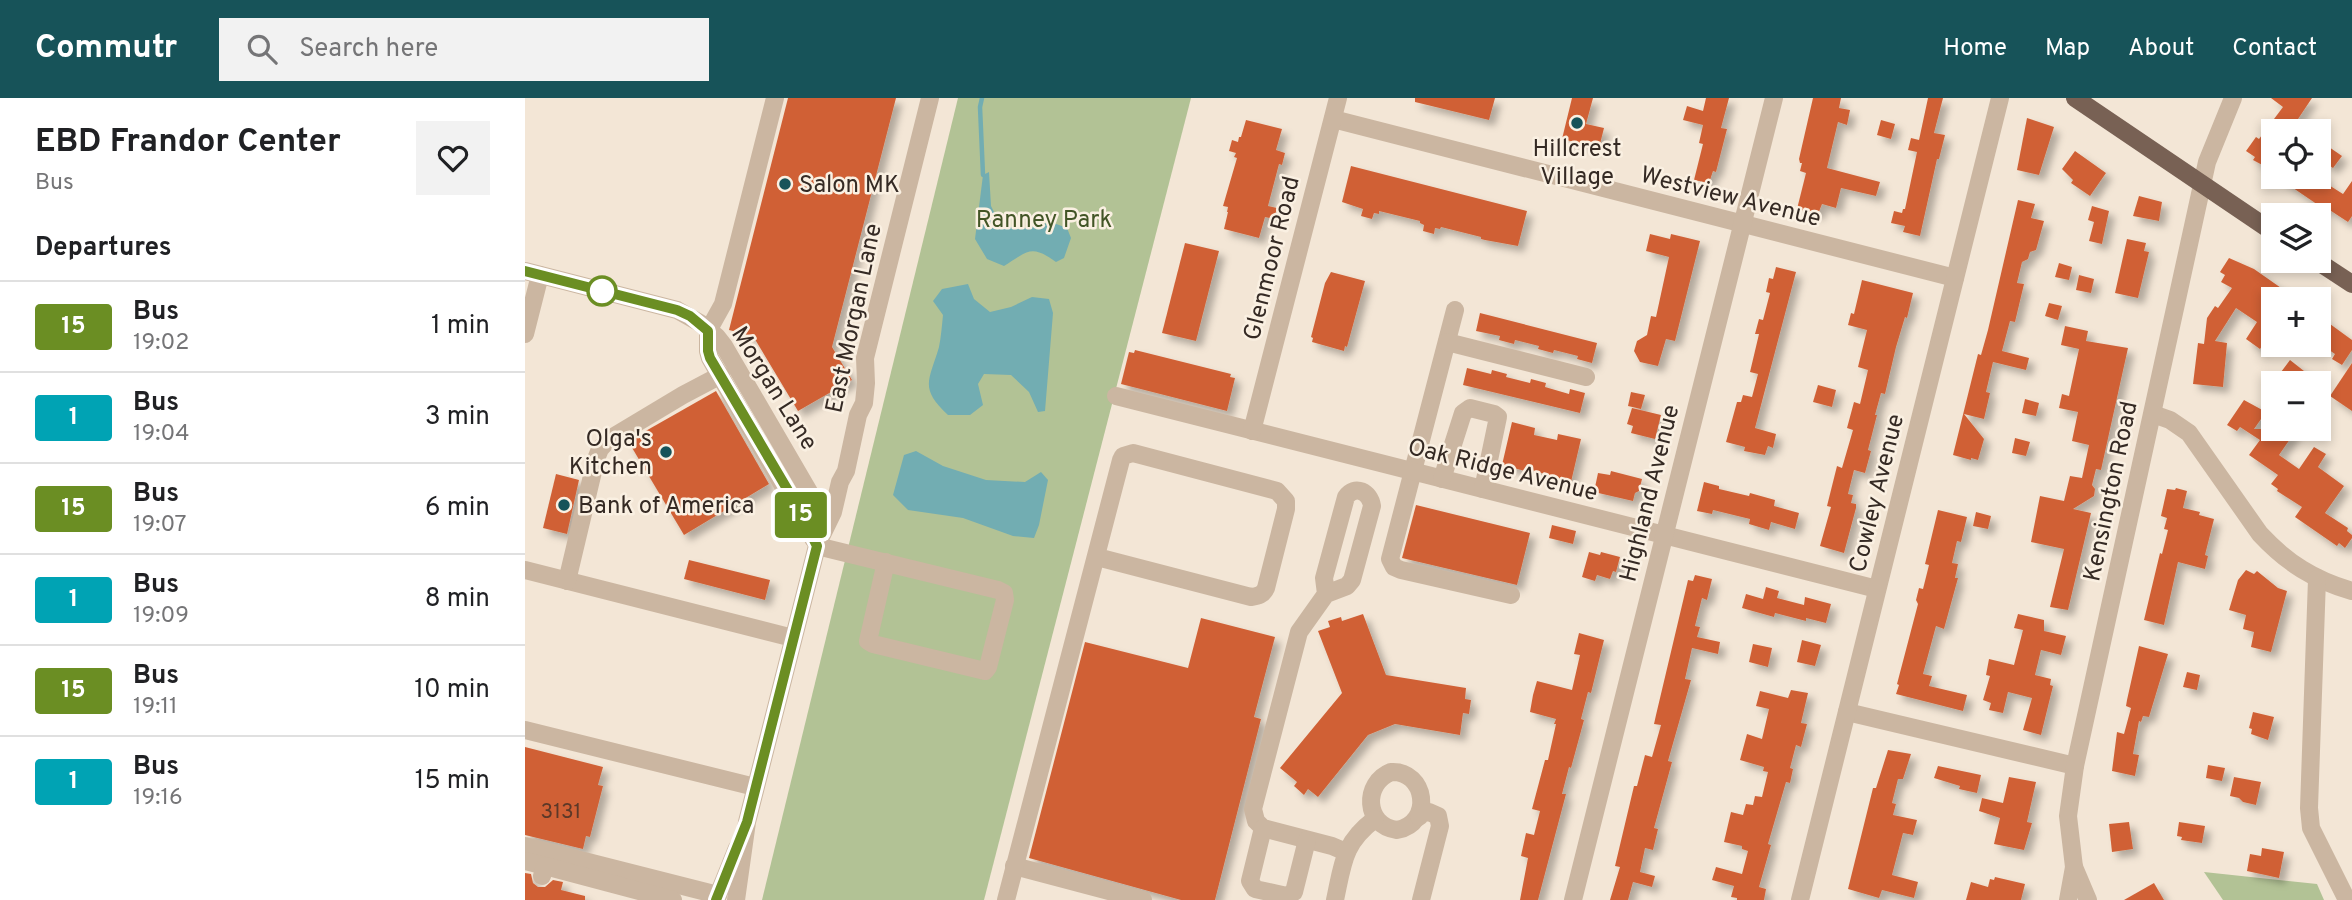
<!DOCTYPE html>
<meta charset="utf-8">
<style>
body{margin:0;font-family:Overpass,sans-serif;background:#f2f2f2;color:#202124;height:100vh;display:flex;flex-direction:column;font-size:26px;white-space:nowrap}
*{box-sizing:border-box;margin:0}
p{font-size:23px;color:#757577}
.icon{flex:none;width:38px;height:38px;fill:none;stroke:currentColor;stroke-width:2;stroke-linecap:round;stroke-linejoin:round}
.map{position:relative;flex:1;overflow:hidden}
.panel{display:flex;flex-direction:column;background:#fff;width:525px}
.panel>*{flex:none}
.badge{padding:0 14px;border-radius:5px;font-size:24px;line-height:46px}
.controls{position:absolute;left:1736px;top:21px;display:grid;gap:14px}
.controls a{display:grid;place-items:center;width:70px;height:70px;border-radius:0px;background:#fff;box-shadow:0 4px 10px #0003;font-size:35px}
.map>.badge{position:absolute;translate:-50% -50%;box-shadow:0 0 0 4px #fff}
h2{padding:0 35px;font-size:26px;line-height:63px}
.round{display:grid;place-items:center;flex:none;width:74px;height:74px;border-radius:0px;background:#f2f2f2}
.head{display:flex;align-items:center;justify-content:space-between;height:119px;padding:0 35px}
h1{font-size:33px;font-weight:700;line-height:52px}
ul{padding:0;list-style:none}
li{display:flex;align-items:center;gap:21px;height:91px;padding:0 35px;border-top:2px solid #e0e0e0}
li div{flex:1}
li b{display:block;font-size:26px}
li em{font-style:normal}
li .badge{min-width:77px;font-weight:700;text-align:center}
header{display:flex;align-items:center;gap:42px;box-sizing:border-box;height:98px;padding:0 35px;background:#175359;color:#fff}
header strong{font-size:33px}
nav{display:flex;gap:38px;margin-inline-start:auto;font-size:24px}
.search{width:490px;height:63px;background:#f2f2f2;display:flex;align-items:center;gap:18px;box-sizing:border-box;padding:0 24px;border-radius:0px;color:#757577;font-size:26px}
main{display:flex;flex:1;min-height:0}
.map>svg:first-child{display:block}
</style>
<header>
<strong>Commutr</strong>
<div class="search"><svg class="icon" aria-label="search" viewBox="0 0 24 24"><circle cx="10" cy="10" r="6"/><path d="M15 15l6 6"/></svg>Search here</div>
<nav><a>Home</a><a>Map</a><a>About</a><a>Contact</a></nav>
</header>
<main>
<section class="panel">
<div class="head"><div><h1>EBD Frandor Center</h1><p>Bus</p></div><a class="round"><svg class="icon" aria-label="heart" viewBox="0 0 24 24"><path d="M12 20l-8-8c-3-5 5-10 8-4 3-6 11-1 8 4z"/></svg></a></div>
<h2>Departures</h2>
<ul>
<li><span class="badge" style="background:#6b8e23;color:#fff">15</span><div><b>Bus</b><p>19:02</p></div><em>1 min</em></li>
<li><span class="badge" style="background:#00a3b4;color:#fff">1</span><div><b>Bus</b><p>19:04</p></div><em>3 min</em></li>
<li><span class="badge" style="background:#6b8e23;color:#fff">15</span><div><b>Bus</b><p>19:07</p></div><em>6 min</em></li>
<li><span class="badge" style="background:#00a3b4;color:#fff">1</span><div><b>Bus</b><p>19:09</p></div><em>8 min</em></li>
<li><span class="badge" style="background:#6b8e23;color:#fff">15</span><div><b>Bus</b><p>19:11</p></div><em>10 min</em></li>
<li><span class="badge" style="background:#00a3b4;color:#fff">1</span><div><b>Bus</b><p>19:16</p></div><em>15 min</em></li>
</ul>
</section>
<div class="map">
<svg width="1827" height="802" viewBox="0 0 1827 802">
<defs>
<filter id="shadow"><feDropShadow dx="6" dy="6" stdDeviation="3.5" flood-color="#0004"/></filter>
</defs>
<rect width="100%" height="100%" fill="#f3e6d6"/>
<g fill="#b2c295">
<path d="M433,0H666L459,802H237Z"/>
<path d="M1679,774L1792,786L1799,802H1698Z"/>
</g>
<g fill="#72adb2">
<path d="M464,74L466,108L476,128L502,130L526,124L542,130L546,140L539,160L531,164C506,146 503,153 479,168L462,161L450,141L458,77Z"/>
<path d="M443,186L449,201L465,214L486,209L507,199L524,201L528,215L520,313L513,314L504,294L486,277L459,276L453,286L458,307L445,317H423C394,290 404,283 414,249C416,239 417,227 418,217L408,203L417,191Z"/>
<path d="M391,353L418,368L461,382L500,384L516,374L523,382L514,427L509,440L488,438L438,420L383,412L368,397L379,357Z"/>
</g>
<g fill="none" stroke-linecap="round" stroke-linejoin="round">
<path stroke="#72adb2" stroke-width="4.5" d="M457,0L455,9L458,77"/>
</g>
<g fill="#d06136" filter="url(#shadow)">
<path d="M263,0H371L307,249L327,282L273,313L228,238L204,232Z"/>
<path d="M890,0H970L964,22L890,4Z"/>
<path d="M1047,0H1068L1061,26L1079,30L1074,50L1037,41Z"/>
<path d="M1181,0H1204L1196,30L1202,31L1191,74L1188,73L1184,85L1169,82L1178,46L1174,45L1178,27L1158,22L1162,8L1178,13Z"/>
<path d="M1288,0H1316L1314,10L1325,12L1322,27L1313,24L1302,70L1355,84L1351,98L1316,90L1311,110L1297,106L1293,116L1272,111L1281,75L1275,73L1277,65H1275L1274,61Z"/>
<path d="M1403,0H1418L1409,35L1420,37L1414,61H1412L1395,138L1378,134L1380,128L1366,125L1369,113L1377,115L1378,111H1380L1392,54L1383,52L1386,40L1394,42Z"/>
<path d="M1746,0H1787L1767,30L1763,27L1758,33H1748V63L1743,70L1728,62L1730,59L1721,53L1731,39L1734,41L1758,9Z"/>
<path d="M1502,20L1529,29L1514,77L1492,72Z"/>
<path d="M721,22L757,31L751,52L760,55L757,67L754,66L743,108L752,110L749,121L740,119L734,140L699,131L703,114H702L703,109L698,108L712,60L709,59L711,55L704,53L707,42L713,44L714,39H716Z"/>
<path d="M1356,22L1370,26L1366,41L1352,37Z"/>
<path d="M1804,49L1817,58L1808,70L1795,61Z"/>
<path d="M1550,53L1581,75L1565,98L1546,85L1548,82L1537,71Z"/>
<path d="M826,68L1002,113L993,148L960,142L956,141V139L916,129L915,131L910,130L909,136L898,133L899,127L895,125V123L854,113V116L849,115L847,121L836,118L838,111L817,104Z"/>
<path d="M1752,79H1802L1799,84L1818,96L1827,83V118L1823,124L1800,109L1799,111Z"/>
<path d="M1614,98L1637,104L1634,123L1608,118Z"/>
<path d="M1493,102L1510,106L1506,120L1519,123L1511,152L1505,154L1503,161L1497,164L1492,185L1499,186L1490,224L1485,223L1477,253L1504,260L1501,272L1468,264L1461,294L1465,295L1459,321L1439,316L1459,341L1453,362L1446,360V362L1428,357L1453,256L1456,257L1463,232Z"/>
<path d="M1567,108L1584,113L1577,146L1564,143L1569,124L1563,122Z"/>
<path d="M1125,136L1145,141L1146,136L1175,143L1150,243L1141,241L1133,268L1115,264L1109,253L1112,243L1122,237L1126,218L1131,219L1144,159L1121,153Z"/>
<path d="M1602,141L1621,145L1619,153L1624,154L1613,200L1590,195Z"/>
<path d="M660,145L694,153L671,243L637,235Z"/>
<path d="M1704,160L1729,171L1772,201H1748V232L1735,251L1721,241L1732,224L1711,210L1690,243L1702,245L1698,289L1668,286L1673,245L1679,246L1682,220L1690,208L1693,210L1707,190L1696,184L1700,177L1695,174Z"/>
<path d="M1534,165L1547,169L1544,182L1530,179Z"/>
<path d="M1251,169L1271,174L1230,330L1251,336L1248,350L1243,348L1240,357L1219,353L1220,349L1201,344L1212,304H1216L1218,297L1227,299L1233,276L1225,274L1234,236H1230L1234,221L1238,222L1245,195L1241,194L1244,180L1248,181Z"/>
<path d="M806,174L840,183L822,249L820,248L819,253L787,244L788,240L786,239L800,185Z"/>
<path d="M1554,177L1569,181L1566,195L1551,192Z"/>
<path d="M1337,182L1388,195L1382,220L1380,219L1371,249L1360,296L1356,295L1350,317H1352L1343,352L1346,353L1340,375L1329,372L1323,396L1328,397L1326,405L1331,406V410L1319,455L1295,448L1306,409L1302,408L1312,368L1317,370L1328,332L1322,330L1329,304L1335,306L1343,272L1333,269L1342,232L1323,227L1326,215L1329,216Z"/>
<path d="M1524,205L1537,208L1533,222L1520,218Z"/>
<path d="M955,215L1072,245L1067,265L1052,261L1053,258L1029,252L1028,255L1013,251L1014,248L990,242L989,246L974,242L975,238L951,233Z"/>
<path d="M1794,218L1827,242V252L1817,267L1807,261L1810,256L1794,245Z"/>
<path d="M1540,228L1563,233L1561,243L1603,250L1576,372L1571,371L1567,387L1570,391L1569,398L1548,411L1566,415L1543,512L1525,509L1539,451L1506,444L1515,398L1539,403L1545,378L1557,380L1564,347L1547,343L1553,314L1534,310L1537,296L1544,298L1554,251L1536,247Z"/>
<path d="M610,252L706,276L705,279L710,280L702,313L596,286L604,254L609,255Z"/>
<path d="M1765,262L1779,273L1797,285H1772L1756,274Z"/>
<path d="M1827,265V313L1805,298Z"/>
<path d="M942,270L966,276L967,272L982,276L981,279L1005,285L1006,281L1021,285L1020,289L1044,296L1045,291L1060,295L1055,315L938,287Z"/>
<path d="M1293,287L1311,292L1307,309L1288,304Z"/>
<path d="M191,293L244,386L159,437L103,343Z"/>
<path d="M1106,294L1120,297L1116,311L1103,308Z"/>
<path d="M1500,301L1514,305L1511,318L1497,315Z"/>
<path d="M1719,302L1741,314L1729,331H1772L1754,357L1774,371L1789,349L1801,356L1793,369L1819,388L1800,415L1823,430L1822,433L1827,437V440L1820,450L1814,445L1812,448L1770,419L1777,409L1752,393L1753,391L1746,386L1753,377L1724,357L1735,342L1715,329L1712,333L1702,327Z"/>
<path d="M1107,310L1136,317L1130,341L1106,335L1108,328L1102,326Z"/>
<path d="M987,324L1010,330L1009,337L1032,342L1033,336L1056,341L1046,384L1000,370V373L977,367Z"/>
<path d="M1490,340L1505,344L1501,358L1487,355Z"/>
<path d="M1086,373L1117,381L1114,393L1110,395L1108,403L1069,394L1073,375L1085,377Z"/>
<path d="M31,376L54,382L42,436L18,430Z"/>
<path d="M1179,384L1194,388V391L1224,398L1225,395L1250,402L1249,408L1274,415L1270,431L1246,424L1244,432L1224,426L1225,421L1188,412L1187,416L1172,413Z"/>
<path d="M1651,390L1662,393L1658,410L1675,414L1674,417L1689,421L1680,457L1683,458L1680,471L1653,464L1639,527L1619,522L1635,455L1637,456L1643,432L1639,431L1642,420L1636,418L1642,391L1650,392Z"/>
<path d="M891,407L1005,435L992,487L877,460Z"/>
<path d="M1413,412L1442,419L1436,444L1432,443L1427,465L1433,466L1430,480H1433L1419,531L1411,528L1398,576L1407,578L1404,588L1442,597L1438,613L1371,596L1374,587L1372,586L1393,506L1391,502L1394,490L1398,491L1404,467L1400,466Z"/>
<path d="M1451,414L1466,418L1463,431L1448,428Z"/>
<path d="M1027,427L1051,433L1048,446L1024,440Z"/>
<path d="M1064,454L1075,457L1076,454L1095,459L1091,474L1088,473L1085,481L1072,477L1070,483L1057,479Z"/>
<path d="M164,462L245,482L240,502L159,481Z"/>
<path d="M1721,472L1729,476L1732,473L1753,490L1762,493L1746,554L1726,549L1729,534L1718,531L1721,517L1704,512L1713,482Z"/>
<path d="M1170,477L1187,481L1182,502L1177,500L1170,528L1175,529L1172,539L1195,544L1193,556L1167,550L1160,581L1166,582L1143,663L1147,664L1129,730L1133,731L1128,752L1120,750L1115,774L1130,778L1127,789L1108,784L1103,802H1085L1095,769L1090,768L1109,688H1112L1120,657L1127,659L1136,627L1129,626L1131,617L1163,482L1168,483Z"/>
<path d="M1241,489L1254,493L1252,500L1279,507L1280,499L1306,506L1301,525L1281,520V523L1250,515L1249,519L1217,510L1221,496L1238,501Z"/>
<path d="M838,516L861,577L941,590L940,601L946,602L944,616L938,615L935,637L870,626L843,637L793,699L783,691L779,697L769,688L772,684L755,670L817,595L793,533L805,529L803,523L816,519L817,523Z"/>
<path d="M1493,516L1519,522V533L1541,538L1536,557L1516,552L1510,577L1526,581L1525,587L1528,588L1516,637L1498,632L1507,600L1483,594L1478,615L1464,612L1466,605L1458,602L1465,578L1461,577L1464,561L1489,567L1498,532L1489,530Z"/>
<path d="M676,520L750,539L729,619L736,621L690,802H656L504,760L560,544L663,570Z"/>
<path d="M1054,535L1079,542L1066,595L1063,594L1056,621L1059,622L1046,670L1044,669L1037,696H1041L1013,802H995L1003,760L996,758L1001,735L1009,737L1015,713L1007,711L1020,662H1023L1031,626H1029L1031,621L1005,614L1008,597L1012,583L1047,592L1055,557L1049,556Z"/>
<path d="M1277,542L1296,547L1290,568L1272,564Z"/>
<path d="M1228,546L1247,550L1243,569L1224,564Z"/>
<path d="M1614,548L1643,556L1624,619L1618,618L1616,624L1614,623L1608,656L1614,657L1610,678L1587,673L1592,634L1599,636L1606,610L1601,608L1602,602Z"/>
<path d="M1662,574L1675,577L1672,592L1658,589Z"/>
<path d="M1266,592L1283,595L1276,625L1282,626L1276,649L1271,647L1265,670L1268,671L1265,685L1261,684L1243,746L1246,747L1234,789L1241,791L1239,802H1212V800L1206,799L1209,788L1187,782L1191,769L1217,776L1223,753L1217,751V748L1199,744L1206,714L1218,717L1221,706L1228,707L1230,698L1237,699L1243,674L1238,673L1239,669L1215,662L1222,636L1237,641L1244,611L1231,608L1235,593L1263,600Z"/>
<path d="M1728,614L1749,619L1743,642L1726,636L1727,631L1724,630Z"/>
<path d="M0,649L78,669L73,687L78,688L65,739L61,738L58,751L0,737Z"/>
<path d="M1363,652L1386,656L1378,681H1373L1367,705L1371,706L1368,717L1392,722L1388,737L1378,735L1367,777L1393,784L1389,800L1357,792L1354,800L1323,791L1348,690H1351Z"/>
<path d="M1683,667L1700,670L1697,683L1681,680Z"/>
<path d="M1413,668L1456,677L1452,695L1434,691L1435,688L1409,680Z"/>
<path d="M1484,679L1511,684L1502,724L1507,725L1499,752L1469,746L1475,720L1454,713L1457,700L1478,705Z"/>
<path d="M1709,679L1736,684L1731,707L1718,704L1714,700L1705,698Z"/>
<path d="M1604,724L1608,751L1587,754L1584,726Z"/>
<path d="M1654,724L1680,728L1677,745L1656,742L1657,739L1652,738Z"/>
<path d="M1737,750L1759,754L1754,780L1722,773L1725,756L1736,758Z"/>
<path d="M0,775L6,776L8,785L13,789H20L28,782L38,784L36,792L60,798V802H0Z"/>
<path d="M1470,779L1500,786L1496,802H1441L1446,784L1463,789L1465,781L1469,782Z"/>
<path d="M1629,785L1639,802H1599Z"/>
</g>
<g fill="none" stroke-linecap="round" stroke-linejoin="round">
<g stroke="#cbb6a1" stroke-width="18">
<path d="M808,21L1430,180"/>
<path d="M0,173L152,212L175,225L192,239L199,248L287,399L290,412L292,448L222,724L211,802"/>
<path d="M930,212L865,461L869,469L876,472L986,497"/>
<path d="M183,233V253L185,260L289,442"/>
<path d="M183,233L198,206L250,0"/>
<path d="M0,236L15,177"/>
<path d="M922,244L1061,279"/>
<path d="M591,298L1352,491"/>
<path d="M1628,316L1645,322L1664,335L1735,436C1762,465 1789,482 1827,493"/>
<path d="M727,333L813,0"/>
<path d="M917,381L938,315L945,310L969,316L973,319L958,391"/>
<path d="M293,445L308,414L315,384L321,373L333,317L339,305L341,285L340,260L405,0"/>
<path d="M292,448C352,463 412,477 473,492L479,495L480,502L463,569L460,573L348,546L343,543L361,464"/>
<path d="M0,472L268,540"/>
<path d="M1792,481L1784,710L1786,730L1822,802"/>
<path d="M42,483L71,361L75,351L83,342L158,297L196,277"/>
<path d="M801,496L799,480L821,399C830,386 845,394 847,408L827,482L822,488L801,496L774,534L728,711L731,723L738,730L807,748L821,754"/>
<path d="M1322,614L1550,668"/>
<path d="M0,632L230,689"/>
<path d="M866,674C901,672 909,725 872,732C839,728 838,685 866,674Z"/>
<path d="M894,719L898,715L904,714L913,718L915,728L896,802"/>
<path d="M738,730L725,783L730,791L762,798L769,794L782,742"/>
<path d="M0,748L193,797"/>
<path d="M0,763L20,768"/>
<path d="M489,768L618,802"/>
<path d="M1549,769L1563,802"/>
<path d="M17,778L20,768L148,802"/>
<path d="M191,802L212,750"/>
<path d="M481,802L596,362L598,358L608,355L752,393L761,403V411L741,490C738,497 733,498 726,499L572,459"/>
<path d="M810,802C818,765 818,745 850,721"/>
<path d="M1048,802L1249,0"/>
<path d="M1275,802L1475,0"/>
<path d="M1543,802L1549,769L1543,718L1550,668L1682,64L1708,0"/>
</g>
<g stroke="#786154" stroke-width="18">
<path d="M1550,0L1748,134"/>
<path d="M1792,163L1827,186"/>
</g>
</g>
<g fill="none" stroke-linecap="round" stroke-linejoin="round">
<defs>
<path id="line" d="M0,173L152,212L165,218L183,233V253L185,260L271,406L292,448L222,724L191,802"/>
</defs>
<use href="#line" stroke="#fff" stroke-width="16"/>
<use href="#line" stroke="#6b8e23" stroke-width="10"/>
</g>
<g fill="#175359" stroke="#faf0e2" stroke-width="2.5">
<circle cx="1052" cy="25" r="7"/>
<circle cx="260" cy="86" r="7"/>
<circle cx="141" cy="354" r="7"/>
<circle cx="39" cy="407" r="7"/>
</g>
<circle fill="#fff" stroke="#6b8e23" stroke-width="3.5" cx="77" cy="193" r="14"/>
<g text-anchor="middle" stroke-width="5" stroke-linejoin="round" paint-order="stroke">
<g font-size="21" fill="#5c3828">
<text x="36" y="720">3131</text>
</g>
<g font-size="24" fill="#352a24" stroke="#faf0e2" text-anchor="start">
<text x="1052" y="58" text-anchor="middle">Hillcrest<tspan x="1052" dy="28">Village</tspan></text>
<text x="274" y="94">Salon MK</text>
<text x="127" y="348" text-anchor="end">Olga's<tspan x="127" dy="28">Kitchen</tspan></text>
<text x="53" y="415">Bank of America</text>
</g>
<g font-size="24" fill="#352a24" stroke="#faf0e2">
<text transform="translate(1206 98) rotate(14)" y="8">Westview Avenue</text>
<text transform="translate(746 160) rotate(-76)" y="8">Glenmoor Road</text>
<text transform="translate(328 220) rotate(-78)" y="8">East Morgan Lane</text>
<text transform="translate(250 290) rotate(58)" y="8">Morgan Lane</text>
<text transform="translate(978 371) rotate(14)" y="8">Oak Ridge Avenue</text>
<text transform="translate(1585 393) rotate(-78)" y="8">Kensington Road</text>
<text transform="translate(1124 395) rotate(-76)" y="8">Highland Avenue</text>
<text transform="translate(1351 395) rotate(-76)" y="8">Cowley Avenue</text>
</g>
<g font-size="24" fill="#425526" stroke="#faf0e2">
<text x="519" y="129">Ranney Park</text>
</g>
</g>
</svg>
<div class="controls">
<a><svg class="icon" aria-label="locate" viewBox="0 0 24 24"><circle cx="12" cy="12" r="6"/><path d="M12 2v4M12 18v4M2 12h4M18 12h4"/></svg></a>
<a><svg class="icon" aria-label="layers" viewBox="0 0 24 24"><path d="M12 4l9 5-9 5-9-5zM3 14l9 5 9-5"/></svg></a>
<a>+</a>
<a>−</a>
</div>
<b class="badge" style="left:276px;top:417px;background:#6b8e23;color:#fff">15</b>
</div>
</main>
